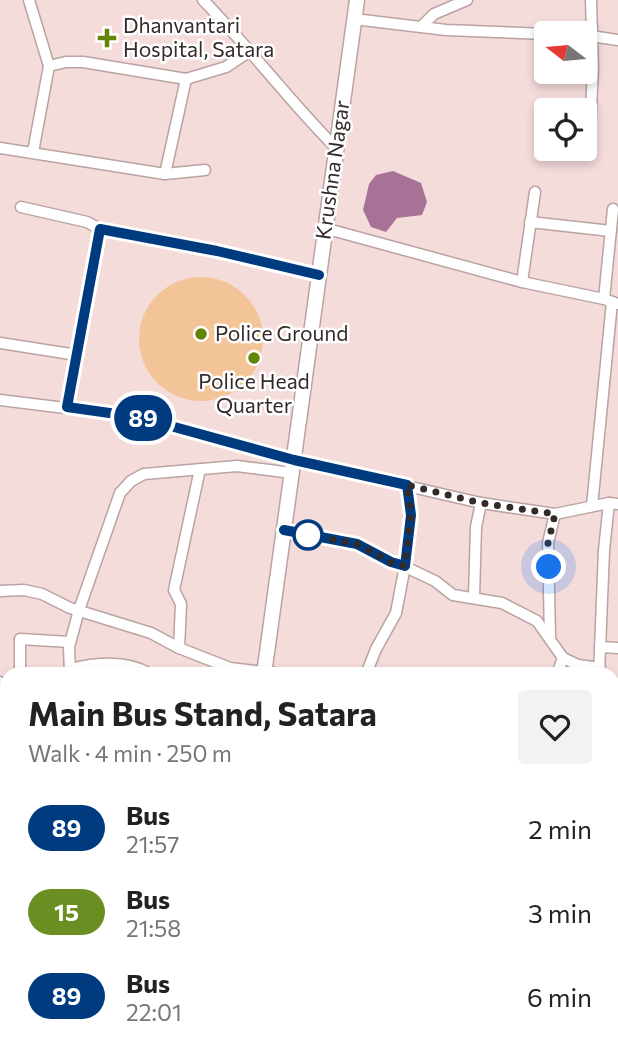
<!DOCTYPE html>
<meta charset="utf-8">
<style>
body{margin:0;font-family:Commissioner,sans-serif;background:#f2f2f2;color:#222;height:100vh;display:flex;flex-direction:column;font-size:26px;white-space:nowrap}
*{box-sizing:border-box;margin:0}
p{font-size:23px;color:#767676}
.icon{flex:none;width:38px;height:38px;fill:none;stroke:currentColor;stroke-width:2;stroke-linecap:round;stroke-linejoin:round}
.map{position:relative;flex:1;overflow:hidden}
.side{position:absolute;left:0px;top:667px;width:620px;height:387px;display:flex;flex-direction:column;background:#fff;border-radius:21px 21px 0 0;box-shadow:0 4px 10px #0003}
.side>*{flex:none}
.badge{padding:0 14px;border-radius:23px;font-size:24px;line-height:46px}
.needle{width:46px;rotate:286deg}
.controls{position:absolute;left:534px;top:21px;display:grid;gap:14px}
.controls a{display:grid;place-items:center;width:63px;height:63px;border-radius:7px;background:#fff;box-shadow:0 4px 10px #0003;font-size:35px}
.you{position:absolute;width:35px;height:35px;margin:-18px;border:5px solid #fff;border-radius:50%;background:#1a73e8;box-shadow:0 0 0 10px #1a73e833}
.map>.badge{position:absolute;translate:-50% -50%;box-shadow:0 0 0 4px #fff}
.round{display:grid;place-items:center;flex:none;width:74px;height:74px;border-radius:7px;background:#f2f2f2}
.summary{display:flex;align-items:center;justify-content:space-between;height:119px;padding:0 28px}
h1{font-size:33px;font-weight:700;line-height:52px}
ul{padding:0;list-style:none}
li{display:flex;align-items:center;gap:21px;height:84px;padding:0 28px}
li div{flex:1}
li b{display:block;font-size:26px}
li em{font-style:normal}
li .badge{min-width:77px;font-weight:700;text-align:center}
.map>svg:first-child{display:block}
</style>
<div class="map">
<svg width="618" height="1052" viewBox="0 0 618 1052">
<rect width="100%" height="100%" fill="#f4dcdb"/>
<circle fill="#f4c499" cx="201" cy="339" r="62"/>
<path fill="#a67396" d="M393,171L421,183L427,202L422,215L397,218L386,232L371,227L363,210L369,184L376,175Z"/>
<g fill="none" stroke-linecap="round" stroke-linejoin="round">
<defs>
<g id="street">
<path d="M29,0L49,66"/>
<path d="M203,0C250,48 289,101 336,148"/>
<path d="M354,19L446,30L546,34"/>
<path d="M421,27L434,14L467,0"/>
<path d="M584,35L618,40"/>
<path d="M590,131L593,68L591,0"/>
<path d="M0,148L165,174L205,170"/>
<path d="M33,152L49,66L66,62H83L186,79L226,67L250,51"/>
<path d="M165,174L186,79"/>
<path d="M535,192L522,282L604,299L618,304"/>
<path d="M21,207L87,222L100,229L217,251L319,275"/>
<path d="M530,222L611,231"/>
<path d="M324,228L522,282"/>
<path d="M604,299L613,209"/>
<path d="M0,343L77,355"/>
<path d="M0,400L138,417L294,460L481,503L555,514L609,503"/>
<path d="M67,407L100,229"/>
<path d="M592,506L612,302"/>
<path d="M284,530L357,544L435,581L453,595L502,603L537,621L563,658L578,665L600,668"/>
<path d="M0,591L24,590L42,594L70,608L151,633L179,648L230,668L282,674"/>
<path d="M474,597L476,527L481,503"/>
<path d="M550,638L548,543L555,514"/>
<path d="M600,647L618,648"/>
<path d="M179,648L181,604L174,590L200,469"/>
<path d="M70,669C95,663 127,660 150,674"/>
<path d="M20,674V639L70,642"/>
<path d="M70,674L69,647L79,610L120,493L131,481L144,474L237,466L292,473"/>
<path d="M366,674L376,649L396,613L408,550L411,515L407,485"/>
<path d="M557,674L563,658"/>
<path d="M599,674L604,550L609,503L618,504"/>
<path d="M0,682L7,694"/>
<path d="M0,727L7,729"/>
<path d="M612,729L618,727"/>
<path d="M612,765H618"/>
<path d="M0,783L7,784"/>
<path d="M0,825L1,822L7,823"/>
<path d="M612,841L618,844"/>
<path d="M612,950L618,951"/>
<path d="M0,959L7,957"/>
<path d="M70,1046L71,1052"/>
<path d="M612,1046L618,1048"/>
<path d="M125,1052L128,1046"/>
<path d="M275,1052L277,1046"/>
<path d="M351,1052L362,1046"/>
<path d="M456,1052L460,1046"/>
</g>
<g id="secondary">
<path d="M264,674L357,0"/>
<path d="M213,1052V1046"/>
</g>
</defs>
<use href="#street" stroke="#baa3a2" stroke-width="13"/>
<use href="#secondary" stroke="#baa3a2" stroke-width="17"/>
<use href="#street" stroke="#fff" stroke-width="10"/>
<use href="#secondary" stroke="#fff" stroke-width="14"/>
</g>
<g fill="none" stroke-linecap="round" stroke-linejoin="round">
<defs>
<path id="line" d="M284,530L357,544L391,562L405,566L411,515L407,485L294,460L138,417L67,407L100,229L217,251L319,275"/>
</defs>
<use href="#line" stroke="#fff" stroke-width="16"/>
<use href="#line" stroke="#003b80" stroke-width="10"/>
<path stroke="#332a29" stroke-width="7" stroke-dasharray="0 12.6" d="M308,535L357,544L391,562L405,566L411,515L407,485L481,503L555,514L548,543L549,567"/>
</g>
<g fill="#628504" stroke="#fff" stroke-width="2.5">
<path d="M103.5 27.5h7v7h7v7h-7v7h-7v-7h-7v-7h7z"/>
<circle cx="201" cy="334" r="7"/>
<circle cx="254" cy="358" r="7"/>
</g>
<circle fill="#fff" stroke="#003b80" stroke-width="3.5" cx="308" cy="535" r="14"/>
<g text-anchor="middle" stroke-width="5" stroke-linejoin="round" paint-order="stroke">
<g font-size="21" fill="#332a29" stroke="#fff" text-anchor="start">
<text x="123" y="33">Dhanvantari<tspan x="123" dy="24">Hospital, Satara</tspan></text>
<text x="215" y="341">Police Ground</text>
<text x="254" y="389" text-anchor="middle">Police Head<tspan x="254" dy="24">Quarter</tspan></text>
</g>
<g font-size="21" fill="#332a29" stroke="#fff">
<text transform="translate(333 170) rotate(-82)" y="7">Krushna Nagar</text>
</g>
</g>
</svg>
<div class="controls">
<a><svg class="needle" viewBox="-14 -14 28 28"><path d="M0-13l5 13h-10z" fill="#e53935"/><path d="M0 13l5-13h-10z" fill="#767676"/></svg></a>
<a><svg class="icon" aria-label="locate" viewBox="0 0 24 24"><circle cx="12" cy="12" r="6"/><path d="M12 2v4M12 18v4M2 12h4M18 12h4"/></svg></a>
</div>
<div class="you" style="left:549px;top:567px"></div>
<b class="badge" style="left:143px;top:418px;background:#003b80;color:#fff">89</b>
<section class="side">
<div class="summary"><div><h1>Main Bus Stand, Satara</h1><p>Walk · 4 min · 250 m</p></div><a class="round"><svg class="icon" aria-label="heart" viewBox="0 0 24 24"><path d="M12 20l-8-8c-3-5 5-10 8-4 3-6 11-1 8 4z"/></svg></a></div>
<ul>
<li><span class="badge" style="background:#003b80;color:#fff">89</span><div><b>Bus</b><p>21:57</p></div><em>2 min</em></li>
<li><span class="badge" style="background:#6b8e23;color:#fff">15</span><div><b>Bus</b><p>21:58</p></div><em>3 min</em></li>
<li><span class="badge" style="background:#003b80;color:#fff">89</span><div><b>Bus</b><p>22:01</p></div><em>6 min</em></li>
</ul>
</section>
</div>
